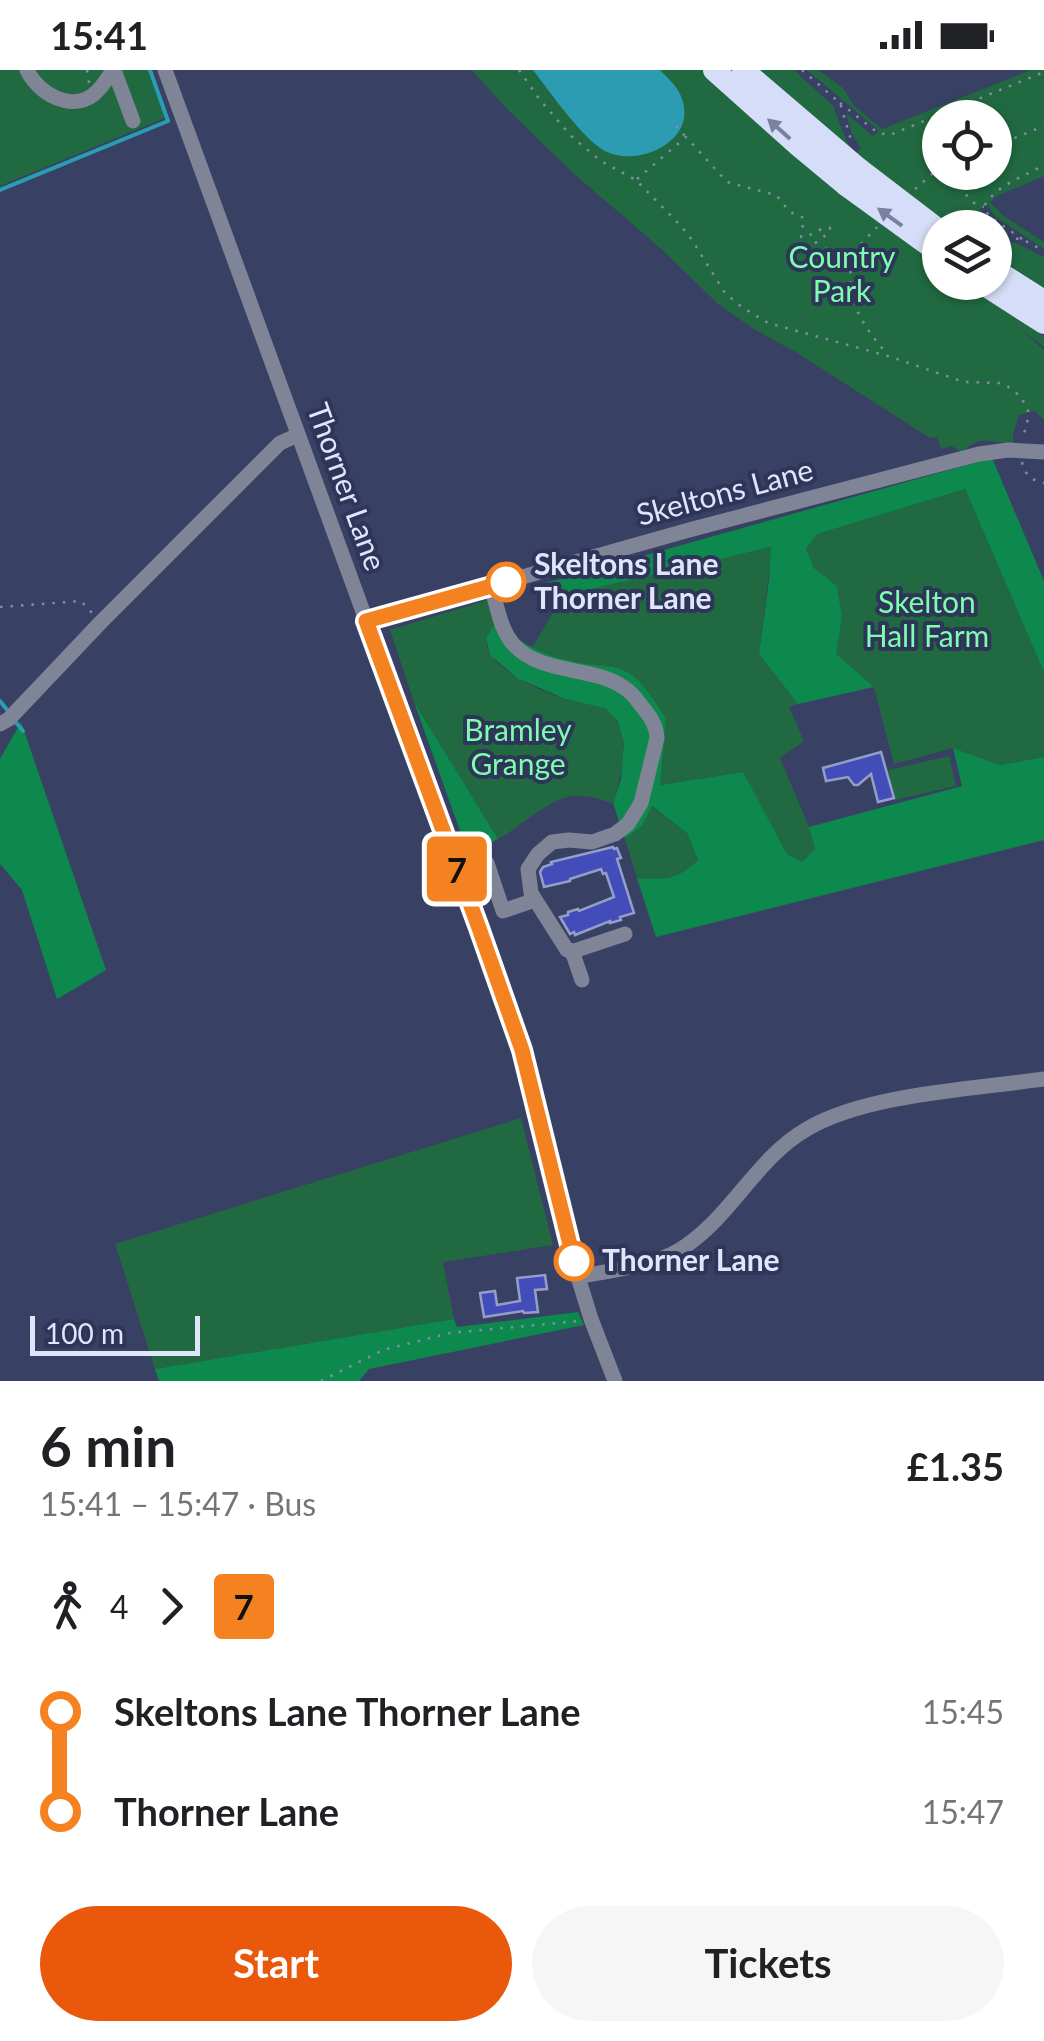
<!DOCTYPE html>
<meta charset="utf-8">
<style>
body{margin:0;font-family:Lato,sans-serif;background:#f6f6f6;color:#202124;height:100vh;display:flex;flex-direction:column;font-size:38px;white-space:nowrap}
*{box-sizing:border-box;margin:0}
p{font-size:32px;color:#757577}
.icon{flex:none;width:55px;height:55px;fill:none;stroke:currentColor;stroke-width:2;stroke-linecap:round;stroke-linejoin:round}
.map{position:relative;height:1311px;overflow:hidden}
.details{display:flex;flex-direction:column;background:#fff;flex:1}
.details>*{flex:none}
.badge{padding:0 20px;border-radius:8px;font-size:35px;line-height:65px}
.controls{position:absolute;left:922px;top:30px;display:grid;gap:20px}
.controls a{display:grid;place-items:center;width:90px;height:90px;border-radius:50%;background:#fff;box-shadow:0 2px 8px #0004;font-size:50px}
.scale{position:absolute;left:30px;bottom:25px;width:170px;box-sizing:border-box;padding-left:10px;border:5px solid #e0e5fc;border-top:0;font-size:28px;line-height:35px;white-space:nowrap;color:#e0e5fc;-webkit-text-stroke:8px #2e3558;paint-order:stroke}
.map>.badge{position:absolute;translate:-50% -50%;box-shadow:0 0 0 5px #fff}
.legs{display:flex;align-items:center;gap:15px;height:110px;padding:0 40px;font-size:32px}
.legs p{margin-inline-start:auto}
.summary{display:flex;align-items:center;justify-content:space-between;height:170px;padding:0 40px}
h1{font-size:55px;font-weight:700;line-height:75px}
.primary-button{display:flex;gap:20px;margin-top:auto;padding:20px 40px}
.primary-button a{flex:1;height:115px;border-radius:60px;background:#ea580c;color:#fff;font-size:40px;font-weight:700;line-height:115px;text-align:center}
.primary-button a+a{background:#f6f6f6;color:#202124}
ul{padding:0 40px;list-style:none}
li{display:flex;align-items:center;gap:35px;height:100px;font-size:38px}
li i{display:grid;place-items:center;width:15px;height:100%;margin:0 12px;background:currentColor}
li i::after{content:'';width:25px;height:25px;margin:-12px;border:8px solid;border-radius:50%;background:#fff}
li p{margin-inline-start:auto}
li:first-child i{background:linear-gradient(#0000 50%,currentColor 0)}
li:last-child i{background:linear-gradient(currentColor 50%,#0000 0)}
.status{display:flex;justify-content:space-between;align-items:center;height:70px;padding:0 50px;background:#fff;direction:ltr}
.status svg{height:28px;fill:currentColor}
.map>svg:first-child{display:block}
</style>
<div class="status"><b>15:41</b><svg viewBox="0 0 49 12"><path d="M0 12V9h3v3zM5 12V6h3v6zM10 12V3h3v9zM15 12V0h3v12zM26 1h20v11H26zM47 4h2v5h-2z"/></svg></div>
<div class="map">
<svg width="1044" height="1311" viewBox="0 0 1044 1311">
<rect width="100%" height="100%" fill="#384064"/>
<g fill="#216940" fill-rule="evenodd">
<path d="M0,0H148L165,48L0,116Z"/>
<path d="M472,0H704L784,74L753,0H794L833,36L847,72L855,84L861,78L852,64L846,43L873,66L879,61L807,0H818L843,18L854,36L882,59L1031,0H1044V106L997,126L990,132L1004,146L1044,172V179L994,146L987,134L980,139L988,148L1009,163H995V158L966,157L956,151L951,157L940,158L930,186L940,194V212L967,213L1044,266V277L1022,260L1044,280V350L1035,341L1019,345L1013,365V373C993,374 979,363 962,383L952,376L941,379L937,367L930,368L794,281L754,259L718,234L659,177L574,104L504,36ZM940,48H995V102H940Z"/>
<path d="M995,171L1016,173L1044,187V223L995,191Z"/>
<path d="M965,419L1044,602V687L1000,695L953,678L894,694L874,618L835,584L842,546L837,516L814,498L806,479L816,464Z"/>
<path d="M772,477L759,584L798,634L789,637L804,671L780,688L809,757L815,779L802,792L787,784L742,702L659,715L666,648L626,601L569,591L531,579L559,533L553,528Z"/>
<path d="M488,530L496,552L486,568C487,573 487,579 490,583C501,604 547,624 569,630C580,633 597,633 606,639C635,657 621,708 613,733C603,731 592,726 582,726C553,723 523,756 498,769L414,632L390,560Z"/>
<path d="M949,686L956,716L895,730L888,700Z"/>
<path d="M651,736L687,763L698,790C676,811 667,809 637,808L625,769L642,756Z"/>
<path d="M521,1048L553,1175L443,1192L454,1249L155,1299L115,1174Z"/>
</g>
<g fill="#0d894d">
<path d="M992,388L1044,511V602L965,419L817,464L806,479L814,498L837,516L842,546L836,584L874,617L798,634L759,584L769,510L771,477L553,528L532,517Z"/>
<path d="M496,552C526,578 548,588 587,594C598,596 615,596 625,601C642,609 655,633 666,648L660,715L743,702L787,784L802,792L815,779L809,757L962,716L953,678L1000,695L1044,687V770L656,867L637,808C666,809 676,811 698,790L687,763L652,736L642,756L625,769L613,733L621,710L624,674L618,651L605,638L565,629L517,608L490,585L486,568Z"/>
<path d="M414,632L498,769L468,783Z"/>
<path d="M21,652L106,900L57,929L22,820L0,794V689Z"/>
<path d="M578,1242L584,1255L369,1299L359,1311H159L155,1299L454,1249L457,1257Z"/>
</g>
<path fill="#2b9cb2" d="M533,0H660C669,9 680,19 683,32C695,75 631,100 600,78C578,62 550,22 533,0Z"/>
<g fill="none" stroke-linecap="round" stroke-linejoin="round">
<g stroke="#2b9cb2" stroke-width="4">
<path d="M0,120L168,51L150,0"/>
<path d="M0,631L8,641"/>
<path d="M13,649L23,661"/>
</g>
</g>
<g fill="#434db9" stroke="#949ec8" stroke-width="2.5">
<path d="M881,682L894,728L878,732L871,704L858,715H854L848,707L826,711L823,698Z"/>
<path d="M613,777L614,779L617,778L621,788L617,789L634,843L620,847L621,850L610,853V851L575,865L574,862L570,864L560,847L568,845V842L578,839L579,841L614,827L606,803L603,804L601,799L570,809V811L544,817L540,802L543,797L552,794L551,792Z"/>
<path d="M545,1205L547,1219L535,1220L538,1242L524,1243L523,1241L484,1247L480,1223L495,1221L497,1235L520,1231L517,1208Z"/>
</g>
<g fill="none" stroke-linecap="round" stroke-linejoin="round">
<g stroke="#858ba9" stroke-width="2.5" stroke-dasharray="2.5 8" stroke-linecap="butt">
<path d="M87,0L89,13"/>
<path d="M519,0L540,30L573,68L601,91L636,110L682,157L692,170L725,223L742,237L768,253L888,286L964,312L999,313L1007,316L1021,327L1028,340L1027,356L1023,365"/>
<path d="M802,0L840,33L851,70"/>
<path d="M840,33L878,63L890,65L1044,2"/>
<path d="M676,56L685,66"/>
<path d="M995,76L1044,56"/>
<path d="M944,102L974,133L984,137"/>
<path d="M637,109L686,67L727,112L776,125L790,142L804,148L801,167C811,168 820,156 830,158L829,163L811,176L810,179L813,181"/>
<path d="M915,119L940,97"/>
<path d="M877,157C869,166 857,176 853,189C842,227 864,257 887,284"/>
<path d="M995,168L1022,169L1044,181"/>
<path d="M1022,169L989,146L984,137C994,116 1025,106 1044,95"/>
<path d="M815,181L831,178L843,189L852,190"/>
<path d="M1022,392C1025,405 1031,410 1044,413"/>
<path d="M0,537L81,531L93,544"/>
<path d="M321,1311L383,1280L450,1263L580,1251"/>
</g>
<g stroke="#7f8496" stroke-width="15">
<path d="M27,0C38,23 70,42 93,25C102,18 107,9 113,0"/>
<path d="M114,0L133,51"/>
<path d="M165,0L479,859L521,981L578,1207L591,1249L615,1311"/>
<path d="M491,516C497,535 500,560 514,575C542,605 593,596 623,617C630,621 635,627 640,634C649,645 656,653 657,668L641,733L628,754L615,764L592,772L569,770L552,772L538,784L528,799L531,823L567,880L574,881L625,864"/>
<path d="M366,551L689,460L979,384L1008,380L1044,382"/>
<path d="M0,654L9,649L101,552L280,373L298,365"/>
<path d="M487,793L503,841L535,830"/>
<path d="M572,881L582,910"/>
<path d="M578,1207C614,1199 657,1197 687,1175C733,1143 758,1087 807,1059C866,1024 975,1019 1044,1009"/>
</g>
<g stroke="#d6ddf8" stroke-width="22">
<path d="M714,0L799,76L846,115"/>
<path d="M743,0L859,99"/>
<path d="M995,200L1044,231"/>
<path d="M980,212L1044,253"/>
</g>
<g stroke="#d6ddf8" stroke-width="22">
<path d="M859,99L940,161"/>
<path d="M846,115L934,179"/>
</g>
</g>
<defs><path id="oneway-solid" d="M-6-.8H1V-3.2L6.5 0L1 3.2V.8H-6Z" transform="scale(2.5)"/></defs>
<g fill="#7a81a0">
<use href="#oneway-solid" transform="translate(779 59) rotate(-138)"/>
<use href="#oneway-solid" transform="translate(890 147) rotate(-144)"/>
</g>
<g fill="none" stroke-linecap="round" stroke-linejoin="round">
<defs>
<path id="line-1" d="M506,512L366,551L479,858L522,980L574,1191"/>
</defs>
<use href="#line-1" stroke="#fff" stroke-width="22"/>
<use href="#line-1" stroke="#f58220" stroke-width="15"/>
</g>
<g fill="#fff" stroke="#f58220" stroke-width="5">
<circle cx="506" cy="512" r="18"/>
<circle cx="574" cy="1191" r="18"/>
</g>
<g text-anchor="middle" stroke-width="8" stroke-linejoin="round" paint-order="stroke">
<g font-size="30" fill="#7dfdad" stroke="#2e3558">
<text x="842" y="198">Country<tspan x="842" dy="34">Park</tspan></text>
<text x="927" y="543">Skelton<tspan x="927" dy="34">Hall Farm</tspan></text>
<text x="518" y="671">Bramley<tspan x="518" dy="34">Grange</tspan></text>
</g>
<g font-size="30" fill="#e0e5fc" stroke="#2e3558">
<text transform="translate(346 417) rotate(70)" y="10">Thorner Lane</text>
<text transform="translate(725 423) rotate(-15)" y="10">Skeltons Lane</text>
</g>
<g font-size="30" font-weight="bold" fill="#e0e5fc" stroke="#2e3558" text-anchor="start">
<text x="534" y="505">Skeltons Lane<tspan x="534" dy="34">Thorner Lane</tspan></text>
<text x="602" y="1201">Thorner Lane</text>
</g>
</g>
</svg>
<div class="controls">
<a><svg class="icon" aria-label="locate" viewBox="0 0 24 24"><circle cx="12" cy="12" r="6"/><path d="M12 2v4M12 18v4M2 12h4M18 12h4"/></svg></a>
<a><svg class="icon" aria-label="layers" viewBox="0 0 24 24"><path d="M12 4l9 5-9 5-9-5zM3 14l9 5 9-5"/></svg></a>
</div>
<div class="scale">100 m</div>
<b class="badge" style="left:457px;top:799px;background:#f58220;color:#111">7</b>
</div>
<section class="details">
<div class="summary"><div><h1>6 min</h1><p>15:41 – 15:47 · Bus</p></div><b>£1.35</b></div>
<div class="legs"><svg class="icon" aria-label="walk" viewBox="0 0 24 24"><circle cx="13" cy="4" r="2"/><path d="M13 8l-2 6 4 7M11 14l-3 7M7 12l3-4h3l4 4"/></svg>4<svg class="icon" aria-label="forward" viewBox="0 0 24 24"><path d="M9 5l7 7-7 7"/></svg><b class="badge" style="background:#f58220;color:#111">7</b></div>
<ul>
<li><i style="color:#f58220"></i><b>Skeltons Lane Thorner Lane</b><p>15:45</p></li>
<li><i style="color:#f58220"></i><b>Thorner Lane</b><p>15:47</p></li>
</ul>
<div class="primary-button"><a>Start</a><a>Tickets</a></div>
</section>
